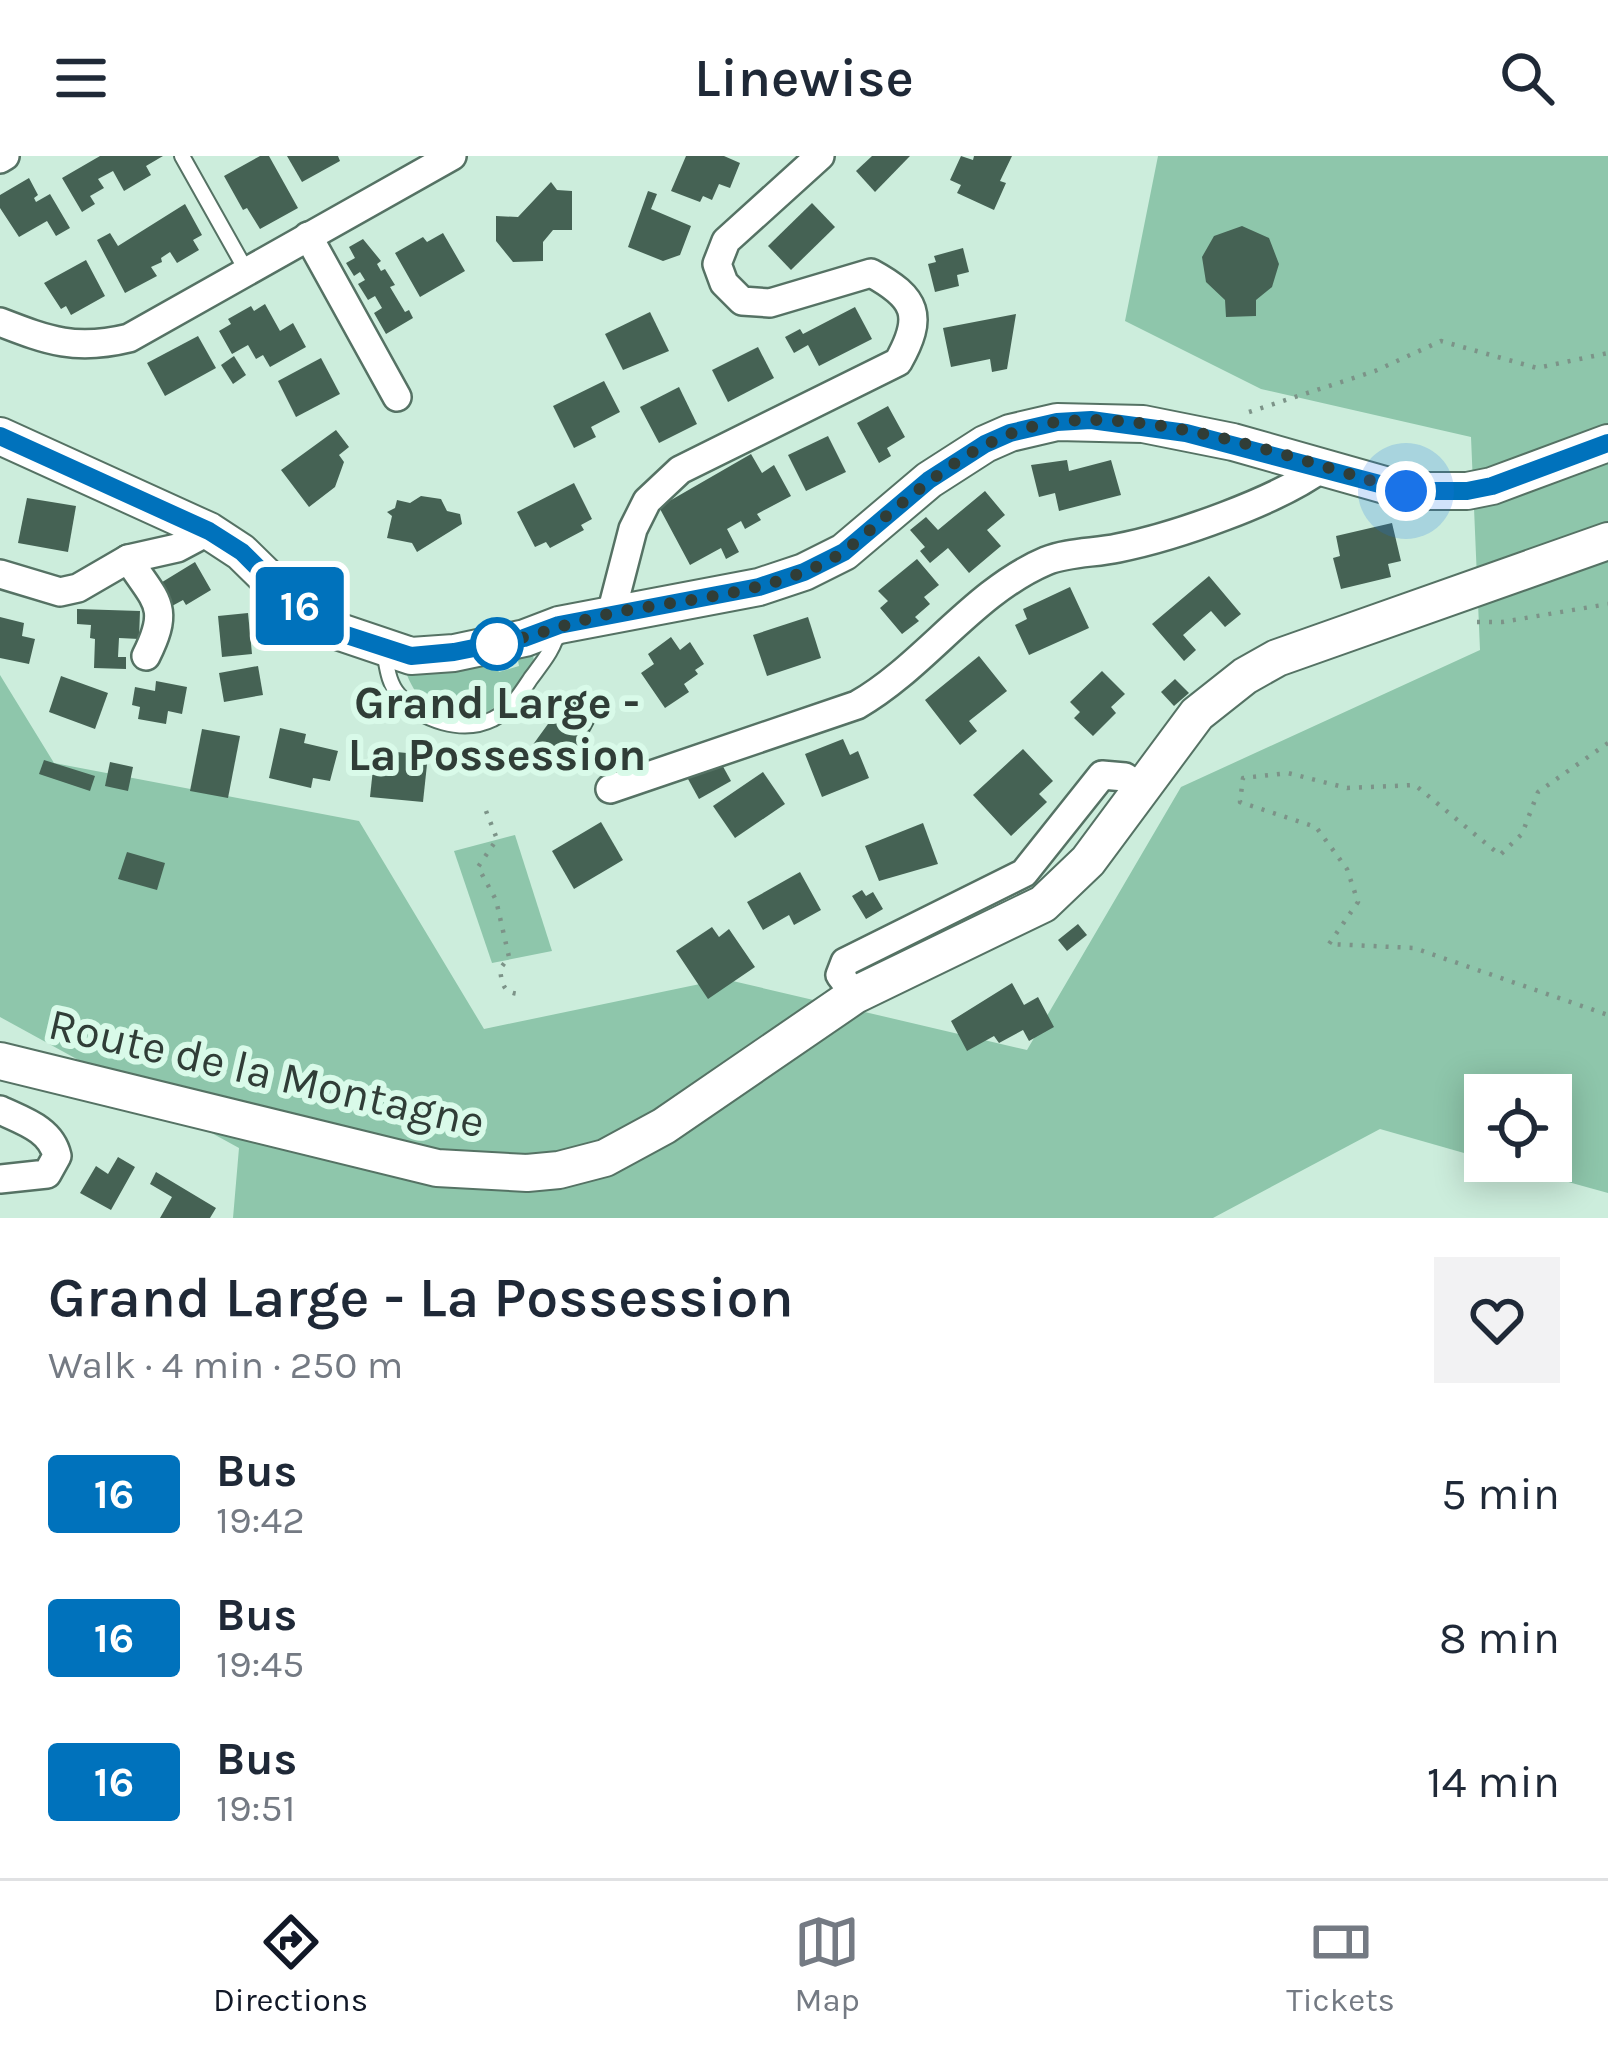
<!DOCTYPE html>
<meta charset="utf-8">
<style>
body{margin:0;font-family:Karla,sans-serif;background:#f2f2f3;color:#1f2937;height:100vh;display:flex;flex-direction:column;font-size:45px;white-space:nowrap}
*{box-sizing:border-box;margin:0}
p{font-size:39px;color:#747a83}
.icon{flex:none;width:66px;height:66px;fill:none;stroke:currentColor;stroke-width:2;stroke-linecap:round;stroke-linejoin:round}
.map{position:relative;height:1062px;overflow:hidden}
.side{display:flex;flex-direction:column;background:#fff;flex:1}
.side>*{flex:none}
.badge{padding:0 24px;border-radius:9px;font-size:42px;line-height:78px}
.buttons{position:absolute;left:1464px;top:918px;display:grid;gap:24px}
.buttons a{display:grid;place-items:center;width:108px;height:108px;border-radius:0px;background:#fff;box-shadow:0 6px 30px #0003;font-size:60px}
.you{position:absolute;width:60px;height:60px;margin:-30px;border:9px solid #fff;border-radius:50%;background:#1a73e8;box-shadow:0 0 0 18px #1a73e833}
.map>.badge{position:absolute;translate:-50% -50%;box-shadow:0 0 0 6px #fff}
.round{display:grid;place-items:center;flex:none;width:126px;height:126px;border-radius:0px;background:#f2f2f3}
.summary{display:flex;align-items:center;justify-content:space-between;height:204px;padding:0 48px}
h1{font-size:57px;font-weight:600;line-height:90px}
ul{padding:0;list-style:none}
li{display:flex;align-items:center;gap:36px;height:144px;padding:0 48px}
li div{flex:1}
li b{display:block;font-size:45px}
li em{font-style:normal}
li .badge{min-width:132px;font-weight:700;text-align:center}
header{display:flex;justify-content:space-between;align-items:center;height:156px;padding:0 48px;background:#fff;font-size:54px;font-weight:600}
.tabs{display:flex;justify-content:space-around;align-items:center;height:168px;border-top:3px solid #e0e1e3;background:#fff;font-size:33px;color:#747a83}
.tabs a{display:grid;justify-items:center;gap:6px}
.tabs .on{color:#111827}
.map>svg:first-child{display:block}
</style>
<header><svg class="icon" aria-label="menu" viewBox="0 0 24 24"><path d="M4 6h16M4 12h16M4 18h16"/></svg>Linewise<svg class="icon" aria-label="search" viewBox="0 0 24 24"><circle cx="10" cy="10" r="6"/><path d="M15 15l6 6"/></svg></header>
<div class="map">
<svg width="1608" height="1062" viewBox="0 0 1608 1062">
<rect width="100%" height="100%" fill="#cceddc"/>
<g fill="#8ec6ab">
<path d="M1158,0H1608V1037L1493,1005H1551V939H1485V1003L1380,973L1213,1062H233L239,992L0,861V519L54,607L359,665L484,873L724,823L1027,894L1181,631L1480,494L1471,281L1261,233L1125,165Z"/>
<path d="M517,499H533L534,505C523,519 512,538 498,549C460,577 423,559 407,519L492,503L499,516L519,510Z"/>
<path d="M515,679L552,795L492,807L454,695Z"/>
</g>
<g fill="#456254">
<path d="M100,0H163L146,10L151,19L124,35L113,15L98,23L104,32L90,40L95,48L82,56L62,22Z"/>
<path d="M260,0H269L298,52L260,73L247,52L243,54L224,20Z"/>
<path d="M287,0H338L340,5L302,26Z"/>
<path d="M686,0H724L740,7L730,32L719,28L712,44L703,40L700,46L671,35Z"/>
<path d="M872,0H910L875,36L856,15Z"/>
<path d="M961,0L973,4L974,0H1012L1000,25L1006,27L994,54L957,37L961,29L950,24Z"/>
<path d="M29,22L38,39L34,42L36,46L50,38L70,72L56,80L47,65L19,81L0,52V39Z"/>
<path d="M551,26L557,34L572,35V74H553L543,86V105L513,106L496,85V60L518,61Z"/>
<path d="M648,35L657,38L651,53L691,70L680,99L663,105L628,91Z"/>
<path d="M812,47L835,71L791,114L768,90Z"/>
<path d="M185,48L202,79L193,84L199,94L177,107L170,96L161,102L162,106L151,111L157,120L125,137L97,84L110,77L118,90Z"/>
<path d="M1242,70L1269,82L1279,108L1272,131L1256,144V160L1226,161L1225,144L1206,126L1202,101L1214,80Z"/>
<path d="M443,77L465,115L420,141L395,97L423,81L427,86Z"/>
<path d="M363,83L381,105L377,108L381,115L385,113L395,129L390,131L405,156L409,154L413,162L386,178L374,157L382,152L375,140L368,144L358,128L365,124L360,116L354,120L346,107L355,102L349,91Z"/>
<path d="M963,92L969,116L957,119L959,130L935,136L928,108L936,106L934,100Z"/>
<path d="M86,104L105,140L71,159L66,150L61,153L44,127Z"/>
<path d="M265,148L280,175L293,167L306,191L270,211L263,199L256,203L248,189L232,198L219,175L231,168L228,163L251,150L254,155Z"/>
<path d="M855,151L872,183L819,210L808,189L794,197L785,181L800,173L803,178Z"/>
<path d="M650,156L669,195L623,214L605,178Z"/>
<path d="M1016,158L1007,213L992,216L990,203L951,211L943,172Z"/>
<path d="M198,180L216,212L165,240L147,207Z"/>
<path d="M758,191L774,222L728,246L712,214Z"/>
<path d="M234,200L246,219L233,228L221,209Z"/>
<path d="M321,202L340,238L296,261L278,225Z"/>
<path d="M604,225L620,256L591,271L596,281L574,292L553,250Z"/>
<path d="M679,231L697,268L659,287L640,251Z"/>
<path d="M888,250L905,281L887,292L891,300L879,307L857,267Z"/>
<path d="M336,274L349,291L339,299L344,306L335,331L309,351L281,314Z"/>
<path d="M828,280L846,316L806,335L788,299Z"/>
<path d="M751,298L762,317L774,309L791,340L757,358L761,364L745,373L741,365L727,373L739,396L726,403L721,392L690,409L659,351Z"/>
<path d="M1067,304L1069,315L1111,304L1121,339L1059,355L1055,337L1039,341L1031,309Z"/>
<path d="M574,327L592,363L581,369L584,374L550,392L546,386L535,391L517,356Z"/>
<path d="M985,335L1005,359L987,374L1001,390L969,417L948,392L930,407L920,395L925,391L910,374L926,361L938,374Z"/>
<path d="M421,340L441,343L447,355L460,358L462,368L417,396L412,387L387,382L392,360L387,356L395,352L397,344L410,347Z"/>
<path d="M27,342L76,350L68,396L18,387Z"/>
<path d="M1392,367L1401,405L1388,408L1391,421L1341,433L1333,402L1340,400L1336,380Z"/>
<path d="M917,403L939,429L924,441L930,448L915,461L919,465L902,478L880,452L888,445L878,435Z"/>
<path d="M195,406L211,434L186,449L183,444L172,450L159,428Z"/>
<path d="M1209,420L1241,458L1225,471L1211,455L1183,479L1196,494L1184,505L1152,468Z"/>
<path d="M1070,431L1089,472L1029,499L1015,469L1027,463L1023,453Z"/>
<path d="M77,453L140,455L139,483L119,482L118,501H126V513L94,512L95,483L90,482L91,469L77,468Z"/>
<path d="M248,457L252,498L222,501L218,460Z"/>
<path d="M0,461L24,467L22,480L35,483L29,508L0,502Z"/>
<path d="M808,461L821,502L767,520L753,479Z"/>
<path d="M671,481L680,494L690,486L704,508L695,514L698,518L684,528L689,536L665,552L641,517L654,508L648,498Z"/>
<path d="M979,500L1007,535L969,565L977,575L960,589L925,544Z"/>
<path d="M258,510L263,539L224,546L219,517Z"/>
<path d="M1102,515L1125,538L1111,551L1116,557L1093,580L1074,562L1080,556L1070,546Z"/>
<path d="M61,520L108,537L95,573L49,556Z"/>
<path d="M1175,523L1189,537L1174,550L1161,536Z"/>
<path d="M156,525L187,531L182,558L168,555L166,568L138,563L140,551L132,549L135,531L155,535Z"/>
<path d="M569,539L598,561L577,600L572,597L561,612L532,590Z"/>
<path d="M280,572L306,578L304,587L338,595L330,625L313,622L311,632L269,622Z"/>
<path d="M202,573L240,580L228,642L190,635Z"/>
<path d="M843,583L850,599L858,595L869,622L822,641L805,598Z"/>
<path d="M1023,593L1053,625L1039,638L1047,646L1011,680L973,639Z"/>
<path d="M375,594L428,599L423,646L370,641Z"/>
<path d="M44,604L95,620L90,635L39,618Z"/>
<path d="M720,605L731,625L699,643L688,623Z"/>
<path d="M110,606L133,611L128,635L105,630Z"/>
<path d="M763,616L785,648L735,682L713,650Z"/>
<path d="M601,666L623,704L574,733L552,695Z"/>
<path d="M923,667L938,708L879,725L865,690Z"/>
<path d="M127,696L165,707L157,734L118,723Z"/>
<path d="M800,716L821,754L794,769L789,759L763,774L747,746Z"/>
<path d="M862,734L866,740L873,736L883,753L866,763L852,740Z"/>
<path d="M1078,768L1087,779L1067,795L1058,784Z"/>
<path d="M712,771L719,781L729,773L755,811L708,843L676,795Z"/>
<path d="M1012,827L1024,849L1038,841L1054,871L1029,885L1023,874L999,887L994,880L967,895L951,865Z"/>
<path d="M118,1001L135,1011L111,1054L80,1037L96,1010L108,1018Z"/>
<path d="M156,1016L216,1052L210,1062H160L172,1041L150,1028Z"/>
</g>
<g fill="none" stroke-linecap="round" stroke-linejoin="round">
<defs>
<g id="lane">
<path d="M182,0L246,114"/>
<path d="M384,495C387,510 388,527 399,539C421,565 463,578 493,563C510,555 521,537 531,522C543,506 555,492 558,473"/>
</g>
<g id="street">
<path d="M0,3L5,0"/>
<path d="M308,80L397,241"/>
<path d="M0,166C49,185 76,195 129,182L452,0"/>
<path d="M128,403C156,446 171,450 146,500"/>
<path d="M0,418L60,436L78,432L128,403L177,392L209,375"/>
<path d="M611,458L633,373L647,345L680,314L898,206C924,160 917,142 871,117L770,147L742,145L724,127L717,108L726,85L820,0"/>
<path d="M610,633L857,549C925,510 973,436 1046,405C1068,396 1095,397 1118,392C1174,381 1278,345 1323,311"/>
<path d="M855,839L840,819L845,806L1024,717L1102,619L1125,621L1140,631"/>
<path d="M0,954C23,965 51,973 57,1000L47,1018L0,1023"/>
</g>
<g id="secondary">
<path d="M0,280L209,375L241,396L286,440L334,474L411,500L454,497L525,482L559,469L759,431L804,416L844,396L929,324L985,288L1010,277L1057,266L1143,268L1233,286L1406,335H1467L1492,330L1608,287"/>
<path d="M0,905L437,1012L527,1017L559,1014L605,1002L664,970L855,839L1043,748L1088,705L1197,558L1245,520L1277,502L1608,385"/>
</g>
</defs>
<use href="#lane" stroke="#557264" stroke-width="18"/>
<use href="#street" stroke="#557264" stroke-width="32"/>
<use href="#secondary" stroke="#557264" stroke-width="40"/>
<g stroke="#7c9388" stroke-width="4.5" stroke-dasharray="3 9" stroke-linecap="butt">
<path d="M1249,256L1375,215L1441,185L1537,212L1608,197"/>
<path d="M1477,466H1502L1608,448"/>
<path d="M1608,587L1538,636L1522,678L1500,699L1415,629L1347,632L1288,617L1243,622L1240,646L1316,671L1347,713L1358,746L1329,788L1414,792L1608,859"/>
<path d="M486,655L497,683L478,711L496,744L509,801L500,813C502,828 503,837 520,838"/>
</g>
<use href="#lane" stroke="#fff" stroke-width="14"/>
<use href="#street" stroke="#fff" stroke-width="27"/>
<use href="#secondary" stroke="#fff" stroke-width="36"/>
</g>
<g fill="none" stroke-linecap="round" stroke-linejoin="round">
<defs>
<path id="line" d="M0,280L209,375L242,396L286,440L334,475L411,500L454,496L524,482L559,469L759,431L804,416L844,396L929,324L985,288L1010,277L1057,266L1091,264L1186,277L1406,335H1467L1492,330L1608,287"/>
</defs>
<use href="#line" stroke="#fff" stroke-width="27"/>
<use href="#line" stroke="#0072bc" stroke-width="18"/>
<path stroke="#303d37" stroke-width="12" stroke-dasharray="0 21.6" d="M497,488L489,490C531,481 571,466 613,457C684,443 760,439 826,406C848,395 866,377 884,362C936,319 989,274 1058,266C1162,253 1305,306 1406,335"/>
</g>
<circle fill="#fff" stroke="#0072bc" stroke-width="6" cx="497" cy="488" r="24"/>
<g text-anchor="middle" stroke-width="12" stroke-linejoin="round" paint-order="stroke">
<g font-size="45" font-weight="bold" fill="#303d37" stroke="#d9fae9">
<text x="497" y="562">Grand Large -<tspan x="497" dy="52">La Possession</tspan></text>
</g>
<g font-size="45" fill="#303d37" stroke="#d9fae9">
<text transform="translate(267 916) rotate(13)" y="16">Route de la Montagne</text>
</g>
</g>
</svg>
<div class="buttons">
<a><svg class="icon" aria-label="locate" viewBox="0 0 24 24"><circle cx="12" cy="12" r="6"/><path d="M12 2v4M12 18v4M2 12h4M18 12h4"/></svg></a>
</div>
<div class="you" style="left:1406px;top:335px"></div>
<b class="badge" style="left:300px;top:450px;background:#0072bc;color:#fff">16</b>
</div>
<section class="side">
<div class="summary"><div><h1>Grand Large - La Possession</h1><p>Walk · 4 min · 250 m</p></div><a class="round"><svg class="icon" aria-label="heart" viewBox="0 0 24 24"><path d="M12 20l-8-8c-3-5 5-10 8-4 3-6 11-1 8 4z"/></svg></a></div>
<ul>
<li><span class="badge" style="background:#0072bc;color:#fff">16</span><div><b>Bus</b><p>19:42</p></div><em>5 min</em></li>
<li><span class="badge" style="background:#0072bc;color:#fff">16</span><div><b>Bus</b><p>19:45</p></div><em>8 min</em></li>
<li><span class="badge" style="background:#0072bc;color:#fff">16</span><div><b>Bus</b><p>19:51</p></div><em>14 min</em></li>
</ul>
</section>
<nav class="tabs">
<a class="on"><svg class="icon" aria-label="directions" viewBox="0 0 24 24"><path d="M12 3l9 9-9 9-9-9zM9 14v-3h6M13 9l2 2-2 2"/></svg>Directions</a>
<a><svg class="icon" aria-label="map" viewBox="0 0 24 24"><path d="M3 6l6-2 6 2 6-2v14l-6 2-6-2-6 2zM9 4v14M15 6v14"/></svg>Map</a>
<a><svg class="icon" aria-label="tickets" viewBox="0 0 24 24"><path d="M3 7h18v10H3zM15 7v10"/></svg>Tickets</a>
</nav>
